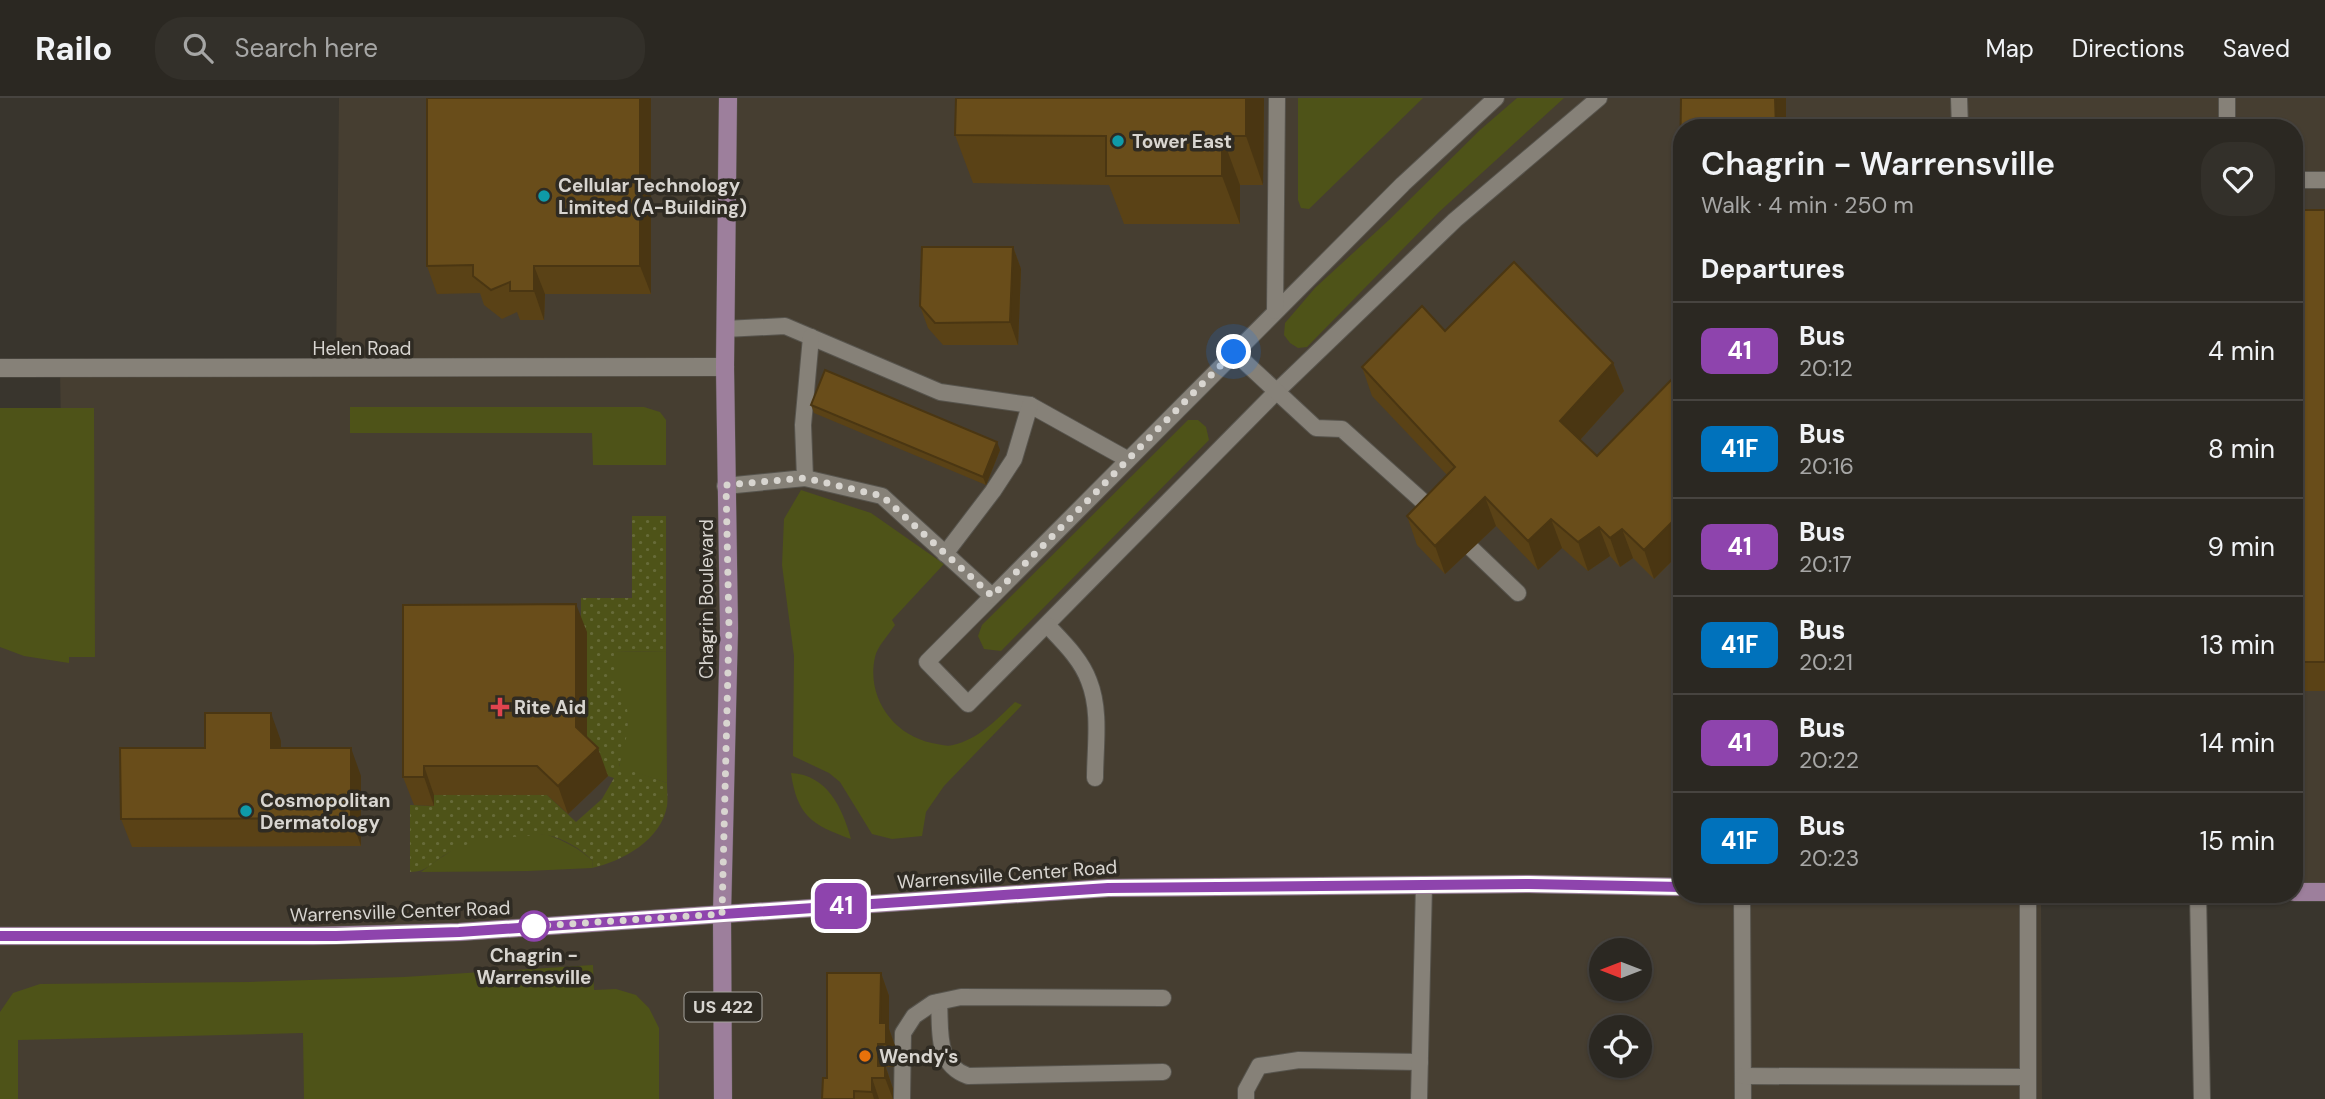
<!DOCTYPE html>
<meta charset="utf-8">
<style>
body{margin:0;font-family:"DM Sans",sans-serif;background:#33302a;color:#f1f3f6;height:100vh;display:flex;flex-direction:column;font-size:26px;white-space:nowrap}
*{box-sizing:border-box;margin:0}
p{font-size:23px;color:#a6a6a5}
.icon{flex:none;width:38px;height:38px;fill:none;stroke:currentColor;stroke-width:2;stroke-linecap:round;stroke-linejoin:round}
.map{position:relative;flex:1;overflow:hidden}
.drawer{position:absolute;left:1673px;top:21px;width:630px;height:784px;display:flex;flex-direction:column;background:#2b2822;border-radius:28px;box-shadow:0 2px 5px #0004,0 0 0 2px #474440}
.drawer>*{flex:none}
.badge{padding:0 14px;border-radius:10px;font-size:24px;line-height:46px}
.needle{width:46px;rotate:270deg}
.tools{position:absolute;left:1589px;top:840px;display:grid;gap:14px}
.tools a{display:grid;place-items:center;width:63px;height:63px;border-radius:50%;background:#2b2822;box-shadow:0 2px 5px #0004,0 0 0 2px #474440;font-size:35px}
.you{position:absolute;width:35px;height:35px;margin:-18px;border:5px solid #fff;border-radius:50%;background:#1a73e8;box-shadow:0 0 0 10px #1a73e833}
.map>.badge{position:absolute;translate:-50% -50%;box-shadow:0 0 0 4px #fff}
h2{padding:0 28px;font-size:26px;line-height:63px}
.round{display:grid;place-items:center;flex:none;width:74px;height:74px;border-radius:28px;background:#33302a}
.overview{display:flex;align-items:center;justify-content:space-between;height:119px;padding:0 28px}
h1{font-size:33px;font-weight:600;line-height:52px}
ul{padding:0;list-style:none}
li{display:flex;align-items:center;gap:21px;height:98px;padding:0 28px;border-top:2px solid #474440}
li div{flex:1}
li b{display:block;font-size:26px}
li em{font-style:normal}
li .badge{min-width:77px;font-weight:700;text-align:center}
header{display:flex;align-items:center;gap:42px;box-sizing:border-box;height:98px;padding:0 35px;background:#2b2822;border-bottom:2px solid #474440}
header strong{font-size:33px}
nav{display:flex;gap:38px;margin-inline-start:auto;font-size:24px}
.search{width:490px;height:63px;background:#33302a;display:flex;align-items:center;gap:18px;box-sizing:border-box;padding:0 24px;border-radius:28px;color:#a6a6a5;font-size:26px}
.map>svg:first-child{display:block}
</style>
<header>
<strong>Railo</strong>
<div class="search"><svg class="icon" aria-label="search" viewBox="0 0 24 24"><circle cx="10" cy="10" r="6"/><path d="M15 15l6 6"/></svg>Search here</div>
<nav><a>Map</a><a>Directions</a><a>Saved</a></nav>
</header>
<div class="map">
<svg width="2325" height="1001" viewBox="0 0 2325 1001">
<defs>
<pattern id="garden-dots" width="8" height="8" patternUnits="userSpaceOnUse" patternTransform="scale(1.75)"><rect width="8" height="8" fill="#4e5318"/><path d="M2 2h.1M6 6h.1" fill="none" stroke="#676b39" stroke-width="1.8" stroke-linecap="round"/></pattern>
</defs>
<rect width="100%" height="100%" fill="#39352d"/>
<path fill="#463e31" fill-rule="evenodd" d="M339,0H2325V794H2294V30H1682V796H2041L2042,1001H0V462H63L60,270L336,271ZM1601,852H1640V891H1601ZM1601,929H1640V968H1601Z"/>
<g fill="#4e5318">
<path d="M1298,0H1423L1309,111L1301,110L1298,102Z"/>
<path d="M1517,0H1564L1439,114L1307,249L1298,250L1290,245L1284,237L1285,225L1315,190L1389,122L1480,32Z"/>
<path d="M350,309H644L660,314L666,322V367H593L592,335H350Z"/>
<path d="M0,310H94L95,559H69V565L24,558L0,549Z"/>
<path d="M1188,322H1198L1206,329L1209,342L1001,553L984,551L978,538L982,527Z"/>
<path d="M801,392L871,415L944,466L892,522L895,527C889,536 877,549 875,559C866,599 893,637 932,645C938,646 946,649 953,647C979,641 996,622 1015,604L1022,607L944,688L926,714L922,738L892,741L872,736L840,684L829,675L793,658L794,558L782,467L784,421Z"/>
<path d="M666,553L667,685L619,669L628,624L614,571V554Z"/>
<path d="M791,675C827,677 842,709 851,741C811,727 797,717 791,675Z"/>
<path d="M546,736C564,743 579,750 593,763L592,770L528,773L421,774C437,762 454,749 474,742C496,735 523,739 546,736Z"/>
<path d="M593,867L594,892L616,891L636,897L649,910L659,930V1001H304L303,935L18,942V1001H0V914L13,895L40,886L249,884L404,879Z"/>
</g>
<path fill="url(#garden-dots)" d="M632,418H666V553L614,554C613,574 620,584 625,602C632,625 625,647 619,668L667,685C667,692 668,701 667,708C661,742 623,763 592,770L593,763C581,751 564,740 547,737C540,736 532,738 525,738C492,741 479,739 448,755C433,763 428,774 410,774V707L434,708V697H547L576,724L602,701L614,680L608,678L587,658V535L581,534V500H632Z"/>
<g fill="none" stroke-linecap="round" stroke-linejoin="round">
<defs>
<g id="service">
<path d="M1496,0L1403,86L927,564L968,606L1276,294L1455,122L1599,0"/>
<path d="M1959,0L1960,30"/>
<path d="M2227,30V0"/>
<path d="M2294,82H2325"/>
<path d="M1275,213L1277,0"/>
<path d="M725,231L785,228L940,294L1030,307L1127,361"/>
<path d="M1234,254L1316,330L1342,331L1438,417"/>
<path d="M805,380L882,398L992,498"/>
<path d="M725,388L805,380L803,327L811,239"/>
<path d="M1472,451L1518,495"/>
<path d="M945,456L993,393L1014,361L1030,307"/>
<path d="M1047,527C1063,544 1081,561 1089,583C1101,613 1095,649 1095,680"/>
<path d="M1742,796L1743,1001"/>
<path d="M2198,796L2202,1001"/>
<path d="M939,904C941,934 935,966 968,978L1163,974"/>
<path d="M1743,978L2028,979"/>
<path d="M902,1001L903,935L914,918L933,905L961,899L1163,900"/>
<path d="M1246,1001V992L1259,968L1299,962L1420,964"/>
<path d="M1419,1001L1424,787"/>
<path d="M2028,1001V796"/>
</g>
<path id="minor" d="M0,270L725,269"/>
<g id="primary">
<path d="M2294,794H2325"/>
<path d="M0,838H313L459,834L1108,790L1529,786L1682,789"/>
<path d="M723,1001L722,816L729,530L725,269L728,0"/>
</g>
</defs>
<use href="#service" stroke="#57544d" stroke-width="18"/>
<use href="#minor" stroke="#57544d" stroke-width="19"/>
<use href="#primary" stroke="#57544d" stroke-width="19"/>
<use href="#service" stroke="#868178" stroke-width="16"/>
<use href="#minor" stroke="#868178" stroke-width="18"/>
<use href="#primary" stroke="#9d7f9c" stroke-width="18"/>
</g>
<g fill="#5a4216">
<path d="M651,0V196H545L544,222H520L517,214L502,221L484,207L480,195L437,196L427,168Z"/>
<path d="M1264,0L1263,87H1240V126H1124L1109,87L973,85L955,37Z"/>
<path d="M1681,0H1786V30H1682V453L1654,481L1633,460L1620,469L1610,458L1588,473L1562,450L1538,472L1496,428L1445,476L1417,447L1407,418L1447,377L1372,298L1362,269L1422,208L1445,233L1514,164L1613,265L1624,293L1580,342L1597,358L1677,276Z"/>
<path d="M2325,112V593H2294V121H2303Z"/>
<path d="M1013,149L1021,171L1018,247H943L928,230L920,208Z"/>
<path d="M811,307L1000,352L986,387L814,315Z"/>
<path d="M587,534V639L608,678L568,716L547,697H434V708L414,707L403,679Z"/>
<path d="M281,643V650L361,678V748L132,749L121,721L205,650Z"/>
<path d="M881,875L889,898V931L895,948L894,969H886L893,991V1001H822L827,980Z"/>
</g>
<g fill="#4a3612">
<path d="M640,0H651V196L640,168Z"/>
<path d="M1246,0H1264L1263,87L1246,38Z"/>
<path d="M1775,0H1786V30H1776Z"/>
<path d="M1222,38L1240,87V126L1222,78Z"/>
<path d="M1013,149L1021,171L1018,247L1010,224Z"/>
<path d="M534,168L545,196L544,222L534,193Z"/>
<path d="M1613,265L1624,293L1571,352L1560,323Z"/>
<path d="M997,344L1000,352L986,387L983,379Z"/>
<path d="M1485,399L1496,428L1445,476L1435,448Z"/>
<path d="M1682,414V453L1654,481L1644,452Z"/>
<path d="M1551,421L1562,450L1538,472L1528,443Z"/>
<path d="M1599,429L1610,458L1588,473L1578,444Z"/>
<path d="M1622,431L1633,460L1620,469L1610,440Z"/>
<path d="M576,506L587,534V658L576,629Z"/>
<path d="M271,615L281,643V678L271,650Z"/>
<path d="M351,650L361,678V748L351,720Z"/>
<path d="M598,650L608,678L568,716L558,688Z"/>
<path d="M424,668L434,697V708L424,679Z"/>
<path d="M881,875L889,898V931L895,948L894,969L886,946L880,925Z"/>
<path d="M878,946L893,991V1001L885,980L878,968Z"/>
<path d="M872,980L879,1001H874L872,994Z"/>
</g>
<g fill="#694d1a" stroke="#4a3612" stroke-width="2">
<path d="M427,0H640V168H534V193H510V184L491,192L473,178V167L427,168Z"/>
<path d="M956,0H1246V38H1222V78H1106V38L955,37Z"/>
<path d="M1681,0H1775L1776,30H1682V414L1644,452L1622,431L1610,440L1599,429L1578,444L1551,421L1528,443L1485,399L1435,448L1407,418L1455,369L1362,269L1422,208L1445,233L1514,164L1613,265L1560,323L1597,358L1677,276Z"/>
<path d="M2303,112H2325V564H2294V121H2303Z"/>
<path d="M922,149H1013L1010,224L935,225L920,208Z"/>
<path d="M825,272L997,344L983,379L811,307Z"/>
<path d="M576,506V629L598,650L558,688L537,668H424V679H403V507Z"/>
<path d="M205,615H271V650H351V720L121,721L120,650H205Z"/>
<path d="M827,875H881L880,925H886V946H878V968H885V980H872V994L854,993V1001H822L823,980H827Z"/>
</g>
<g fill="none" stroke-linecap="round" stroke-linejoin="round">
<defs>
<path id="line" d="M0,838H336L459,834L1108,790L1529,786L1682,789"/>
</defs>
<use href="#line" stroke="#fff" stroke-width="16"/>
<use href="#line" stroke="#8e44ad" stroke-width="10"/>
<path stroke="#d8d5d0" stroke-width="7" stroke-dasharray="0 12.6" d="M534,828L522,829L722,816L729,530L726,387L805,380L882,398L992,498C1074,418 1153,335 1234,254"/>
</g>
<g fill="#0f9aa8" stroke="#2f2b23" stroke-width="2.5">
<circle cx="1118" cy="43" r="7"/>
<circle cx="544" cy="98" r="7"/>
<circle cx="246" cy="713" r="7"/>
</g>
<path fill="#e0444e" stroke="#2f2b23" stroke-width="2.5" d="M496.5 598.5h7v7h7v7h-7v7h-7v-7h-7v-7h7z"/>
<circle fill="#fff" stroke="#8e44ad" stroke-width="3.5" cx="534" cy="828" r="14"/>
<circle fill="#e8710a" stroke="#2f2b23" stroke-width="2.5" cx="865" cy="958" r="7"/>
<g text-anchor="middle" stroke-width="7" stroke-linejoin="round" paint-order="stroke">
<rect fill="#2f2b23" stroke="#a5a29c" stroke-width="2" x="684.5" y="894.5" width="77" height="29" rx="5"/>
<g font-size="18" font-weight="bold" fill="#d8d5d0">
<text x="723" y="915">US 422</text>
</g>
<g font-size="19" font-weight="bold" fill="#d8d5d0" stroke="#2f2b23" text-anchor="start">
<text x="1132" y="50">Tower East</text>
<text x="558" y="94">Cellular Technology<tspan x="558" dy="22">Limited (A-Building)</tspan></text>
<text x="514" y="616">Rite Aid</text>
<text x="260" y="709">Cosmopolitan<tspan x="260" dy="22">Dermatology</tspan></text>
<text x="879" y="965">Wendy's</text>
</g>
<g font-size="19" fill="#d8d5d0" stroke="#2f2b23">
<text x="362" y="257">Helen Road</text>
<text transform="translate(706 501) rotate(-90)" y="7">Chagrin Boulevard</text>
<text transform="translate(1007 776) rotate(-4)" y="7">Warrensville Center Road</text>
<text transform="translate(400 813) rotate(-2)" y="7">Warrensville Center Road</text>
</g>
<g font-size="19" font-weight="bold" fill="#d8d5d0" stroke="#2f2b23">
<text x="534" y="864">Chagrin -<tspan x="534" dy="22">Warrensville</tspan></text>
</g>
</g>
</svg>
<div class="tools">
<a><svg class="needle" viewBox="-14 -14 28 28"><path d="M0-13l5 13h-10z" fill="#e53935"/><path d="M0 13l5-13h-10z" fill="#a6a6a5"/></svg></a>
<a><svg class="icon" aria-label="locate" viewBox="0 0 24 24"><circle cx="12" cy="12" r="6"/><path d="M12 2v4M12 18v4M2 12h4M18 12h4"/></svg></a>
</div>
<div class="you" style="left:1234px;top:254px"></div>
<b class="badge" style="left:841px;top:808px;background:#8e44ad;color:#fff">41</b>
<section class="drawer">
<div class="overview"><div><h1>Chagrin - Warrensville</h1><p>Walk · 4 min · 250 m</p></div><a class="round"><svg class="icon" aria-label="heart" viewBox="0 0 24 24"><path d="M12 20l-8-8c-3-5 5-10 8-4 3-6 11-1 8 4z"/></svg></a></div>
<h2>Departures</h2>
<ul>
<li><span class="badge" style="background:#8e44ad;color:#fff">41</span><div><b>Bus</b><p>20:12</p></div><em>4 min</em></li>
<li><span class="badge" style="background:#0072bc;color:#fff">41F</span><div><b>Bus</b><p>20:16</p></div><em>8 min</em></li>
<li><span class="badge" style="background:#8e44ad;color:#fff">41</span><div><b>Bus</b><p>20:17</p></div><em>9 min</em></li>
<li><span class="badge" style="background:#0072bc;color:#fff">41F</span><div><b>Bus</b><p>20:21</p></div><em>13 min</em></li>
<li><span class="badge" style="background:#8e44ad;color:#fff">41</span><div><b>Bus</b><p>20:22</p></div><em>14 min</em></li>
<li><span class="badge" style="background:#0072bc;color:#fff">41F</span><div><b>Bus</b><p>20:23</p></div><em>15 min</em></li>
</ul>
</section>
</div>
